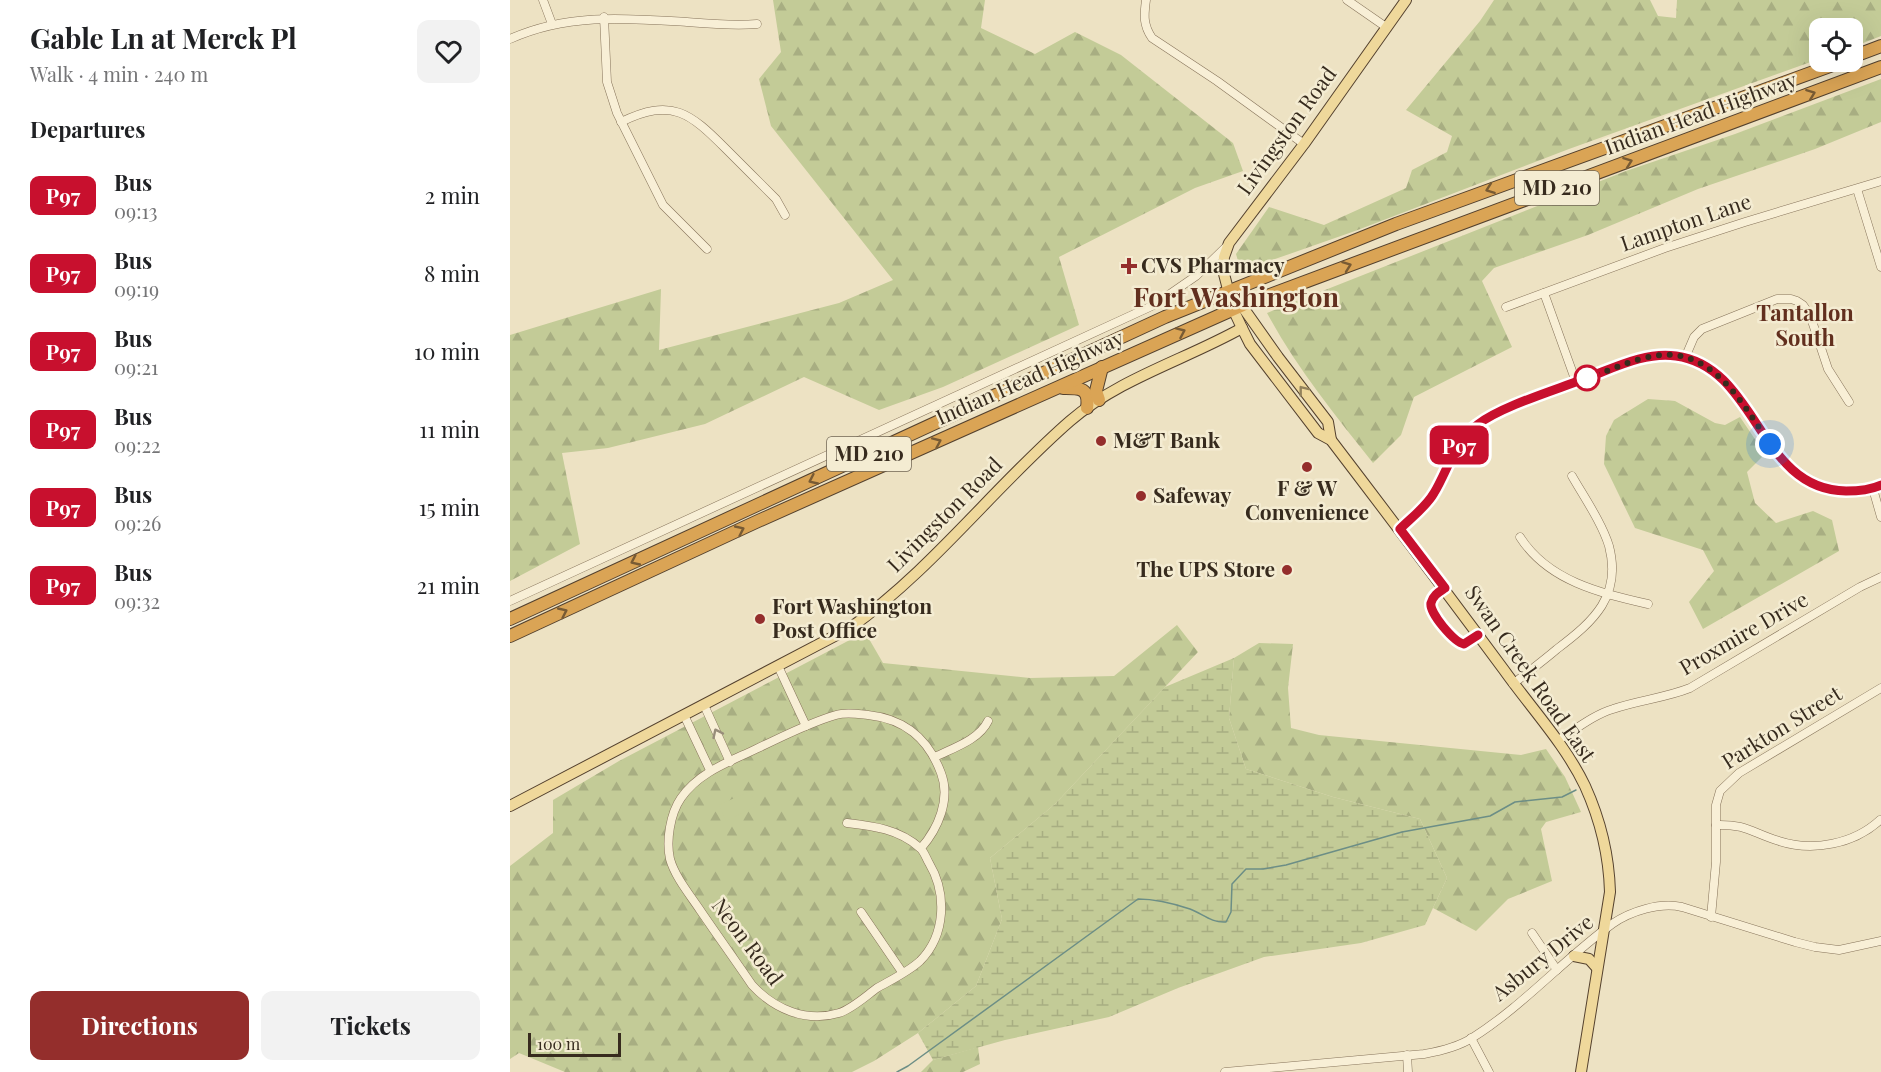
<!DOCTYPE html>
<meta charset="utf-8">
<style>
body{margin:0;font-family:"Playfair Display",serif;background:#f2f2f2;color:#202124;height:100vh;display:flex;flex-direction:column;font-size:22px;white-space:nowrap}
*{box-sizing:border-box;margin:0}
p{font-size:20px;color:#757577}
.icon{flex:none;width:33px;height:33px;fill:none;stroke:currentColor;stroke-width:2;stroke-linecap:round;stroke-linejoin:round}
.map{position:relative;flex:1;overflow:hidden}
.details{display:flex;flex-direction:column;background:#fff;width:510px}
.details>*{flex:none}
.badge{padding:0 12px;border-radius:9px;font-size:21px;line-height:39px}
.controls{position:absolute;left:1299px;top:18px;display:grid;gap:12px}
.controls a{display:grid;place-items:center;width:54px;height:54px;border-radius:12px;background:#fff;box-shadow:0 6px 24px #0002;font-size:30px}
.scale{position:absolute;left:18px;bottom:15px;width:93px;box-sizing:border-box;padding-left:6px;border:3px solid #372b1e;border-top:0;font-size:16px;line-height:21px;white-space:nowrap;color:#372b1e;-webkit-text-stroke:4px #f4ecd2;paint-order:stroke}
.you{position:absolute;width:30px;height:30px;margin:-15px;border:4px solid #fff;border-radius:50%;background:#1a73e8;box-shadow:0 0 0 9px #1a73e833}
.map>.badge{position:absolute;translate:-50% -50%;box-shadow:0 0 0 3px #fff}
h2{padding:0 30px;font-size:22px;line-height:54px}
.round{display:grid;place-items:center;flex:none;width:63px;height:63px;border-radius:12px;background:#f2f2f2}
.headline{display:flex;align-items:center;justify-content:space-between;height:102px;padding:0 30px}
h1{font-size:28px;font-weight:700;line-height:45px}
.button{display:flex;gap:12px;margin-top:auto;padding:12px 30px}
.button a{flex:1;height:69px;border-radius:12px;background:#942e2c;color:#fff;font-size:24px;font-weight:700;line-height:69px;text-align:center}
.button a+a{background:#f2f2f2;color:#202124}
ul{padding:0;list-style:none}
li{display:flex;align-items:center;gap:18px;height:78px;padding:0 30px}
li div{flex:1}
li b{display:block;font-size:22px}
li em{font-style:normal}
li .badge{min-width:66px;font-weight:700;text-align:center}
main{display:flex;flex:1;min-height:0}
.map>svg:first-child{display:block}
</style>
<main>
<section class="details">
<div class="headline"><div><h1>Gable Ln at Merck Pl</h1><p>Walk · 4 min · 240 m</p></div><a class="round"><svg class="icon" aria-label="heart" viewBox="0 0 24 24"><path d="M12 20l-8-8c-3-5 5-10 8-4 3-6 11-1 8 4z"/></svg></a></div>
<h2>Departures</h2>
<ul>
<li><span class="badge" style="background:#c8102e;color:#fff">P97</span><div><b>Bus</b><p>09:13</p></div><em>2 min</em></li>
<li><span class="badge" style="background:#c8102e;color:#fff">P97</span><div><b>Bus</b><p>09:19</p></div><em>8 min</em></li>
<li><span class="badge" style="background:#c8102e;color:#fff">P97</span><div><b>Bus</b><p>09:21</p></div><em>10 min</em></li>
<li><span class="badge" style="background:#c8102e;color:#fff">P97</span><div><b>Bus</b><p>09:22</p></div><em>11 min</em></li>
<li><span class="badge" style="background:#c8102e;color:#fff">P97</span><div><b>Bus</b><p>09:26</p></div><em>15 min</em></li>
<li><span class="badge" style="background:#c8102e;color:#fff">P97</span><div><b>Bus</b><p>09:32</p></div><em>21 min</em></li>
</ul>
<div class="button"><a>Directions</a><a>Tickets</a></div>
</section>
<div class="map">
<svg width="1371" height="1072" viewBox="0 0 1371 1072">
<defs>
<pattern id="forest-firs" width="22" height="20" patternUnits="userSpaceOnUse" patternTransform="scale(1.5)"><rect width="22" height="20" fill="#c3cb97"/><path d="M5 1l3.5 6h-7zM16 11l3.5 6h-7z" fill="#a8ae82"/></pattern>
<pattern id="wetland-marsh" width="20" height="14" patternUnits="userSpaceOnUse" patternTransform="scale(1.5)"><rect width="20" height="14" fill="#c3cb97"/><path d="M1 5h8M5 5V1M11 12h8M15 12V8" fill="none" stroke="#a8ae82"/></pattern>
</defs>
<rect width="100%" height="100%" fill="#ede2c3"/>
<g fill="url(#forest-firs)">
<path d="M263,0H475L471,28L525,54L565,32L611,55L723,143L733,171L685,188L549,257L569,325L433,387L369,410L294,377L195,424L98,448L52,453L70,544L0,581V335L151,289L149,350L329,303L383,280L261,126L249,79L271,52Z"/>
<path d="M984,0H1140L1148,16L1166,18L1167,0H1371V36L1343,47L1342,28H1310L1309,59L1059,149L845,231L731,271L726,254L759,207L814,225L896,188L902,170L937,152L942,136L896,110L970,21Z"/>
<path d="M1371,79V122L1305,149L1188,189L1078,235L984,268L972,281L1002,347L904,397L891,435L863,463C825,415 786,367 757,313L1116,171L1225,134Z"/>
<path d="M1138,399L1165,401L1205,423L1215,425L1230,417L1255,454L1237,472L1245,503L1266,523L1303,511L1322,520L1329,551L1193,629L1179,602L1204,571L1193,550L1125,528L1094,464L1096,436L1104,420Z"/>
<path d="M667,625L688,652L545,804L480,858L492,919L466,986L408,1033L364,1061L342,1072H55L9,1053L0,1059V866L43,833V800L109,761L355,632L373,663L520,678L604,676Z"/>
<path d="M749,643L783,644L778,688L781,728L809,735L1011,755L1036,749L1055,777L1071,812L1036,822L1031,829L1042,881L998,899L966,931L923,908L937,878L910,819L823,797L736,769L719,718L724,658Z"/>
<path d="M468,1047L470,1064L453,1072H411L423,1060Z"/>
</g>
<path fill="url(#wetland-marsh)" d="M724,658L719,718L736,769L823,797L910,819L937,878L915,925L851,943L754,957L668,988L599,1017L495,1040L423,1060L408,1033L466,986L492,919L480,858L545,804L655,687Z"/>
<path fill="#c3cb97" d="M240,791L247,806L216,821L209,805Z"/>
<g fill="none" stroke-linecap="round" stroke-linejoin="round">
<path stroke="#6c8e86" stroke-width="1.5" d="M387,1072L398,1066L628,899C646,899 662,903 680,909C693,914 701,923 716,922L721,912L722,884L736,869H753L776,865L892,832L980,816L1005,802L1052,797L1066,790"/>
<defs>
<g id="minor">
<path d="M33,0L42,24"/>
<path d="M636,0C634,15 633,25 642,38L707,81L794,144"/>
<path d="M837,0L876,27"/>
<path d="M94,17L97,82L107,113L153,205L197,249"/>
<path d="M0,39C57,13 116,18 177,22C201,24 223,26 247,24"/>
<path d="M111,122C162,97 180,113 216,149C233,166 249,182 266,199L275,215"/>
<path d="M1347,189L1371,267"/>
<path d="M1034,293L1066,382"/>
<path d="M996,307L1155,248L1235,222L1371,181"/>
<path d="M1175,358L1184,337L1192,329L1267,299H1281L1287,301L1293,305L1300,315L1318,369L1339,402"/>
<path d="M1363,489L1371,517"/>
<path d="M889,529C901,518 915,507 924,493C938,470 944,442 967,425C990,407 1042,391 1071,381C1100,370 1134,351 1166,356C1248,367 1248,490 1336,491C1348,491 1360,490 1371,485"/>
<path d="M1010,537C1038,581 1090,593 1138,604"/>
<path d="M0,601L644,305L686,276L716,247"/>
<path d="M268,666L296,726"/>
<path d="M1003,684C1018,672 1033,661 1047,649C1084,621 1112,596 1099,546C1092,523 1074,497 1062,476"/>
<path d="M194,705L220,762"/>
<path d="M174,715L200,770"/>
<path d="M1047,741C1065,730 1083,715 1103,709C1129,700 1155,698 1180,688L1350,587L1371,577"/>
<path d="M425,757C443,748 469,740 478,721"/>
<path d="M337,823C363,826 389,829 410,848C414,851 416,858 419,863C437,893 436,935 410,961C398,972 381,980 367,988C356,996 342,1009 329,1013C296,1023 264,1009 242,985C225,960 207,935 190,910C180,895 165,877 160,859C156,841 160,814 171,798C189,772 219,762 246,749C272,737 298,723 326,715C336,712 348,714 358,715C395,719 418,738 431,773C441,799 428,829 411,848"/>
<path d="M1206,825C1237,824 1242,833 1269,841C1303,852 1344,844 1370,820"/>
<path d="M351,912L392,972"/>
<path d="M1201,917L1206,862V805L1210,791L1229,773L1371,688"/>
<path d="M1022,933L1047,970"/>
<path d="M961,1038L979,1072"/>
<path d="M897,1055L898,1072"/>
<path d="M715,1072L914,1054C931,1051 948,1047 962,1038C1013,1006 1054,959 1102,924C1121,911 1150,902 1172,907L1285,942L1305,947L1329,950L1371,941"/>
</g>
<g id="major">
<path d="M896,0L794,144L719,243L714,257L713,270L723,309L732,328L740,344L808,433L821,440C879,516 937,593 994,670C1021,708 1055,744 1075,786C1090,819 1099,856 1100,892L1071,1072"/>
<path d="M727,299L768,357L818,422L821,440"/>
<path d="M0,806L340,628C422,570 484,487 560,421C610,378 675,360 732,328"/>
<path d="M1064,956L1079,959L1087,968"/>
</g>
<g id="highway">
<path d="M1342,57L1371,46"/>
<path d="M553,388C569,388 580,387 577,408"/>
<path d="M589,400L586,391L592,367"/>
<path d="M0,619L655,317L886,224L1331,62"/>
<path d="M0,636L246,522L733,305L1371,67"/>
</g>
</defs>
<use href="#minor" stroke="#86735a" stroke-width="9"/>
<use href="#major" stroke="#54412e" stroke-width="12"/>
<use href="#highway" stroke="#54412e" stroke-width="14"/>
<use href="#minor" stroke="#f8efd6" stroke-width="8"/>
<use href="#major" stroke="#efd89b" stroke-width="10"/>
<use href="#highway" stroke="#daa455" stroke-width="12"/>
</g>
<defs><path id="oneway-chevron" d="M-2-3.5L2.5 0L-2 3.5" fill="none" stroke-width="1.6" stroke-linecap="round" stroke-linejoin="round" transform="scale(1.5)"/></defs>
<g stroke="#785b34">
<use href="#oneway-chevron" transform="translate(1301 94) rotate(-21)"/>
<use href="#oneway-chevron" transform="translate(1118 162) rotate(-20)"/>
<use href="#oneway-chevron" transform="translate(980 189) rotate(160)"/>
<use href="#oneway-chevron" transform="translate(837 266) rotate(-20)"/>
<use href="#oneway-chevron" transform="translate(671 332) rotate(-24)"/>
<use href="#oneway-chevron" transform="translate(427 442) rotate(-24)"/>
<use href="#oneway-chevron" transform="translate(303 480) rotate(155)"/>
<use href="#oneway-chevron" transform="translate(230 530) rotate(-25)"/>
<use href="#oneway-chevron" transform="translate(125 561) rotate(155)"/>
<use href="#oneway-chevron" transform="translate(53 612) rotate(-25)"/>
</g>
<use stroke="#93825c" href="#oneway-chevron" transform="translate(793 390) rotate(-128)"/>
<use stroke="#988d7a" href="#oneway-chevron" transform="translate(207 733) rotate(-115)"/>
<g fill="none" stroke-linecap="round" stroke-linejoin="round">
<defs>
<path id="line" d="M968,635L954,644C944,642 919,613 921,603C923,595 929,592 935,588L890,529C901,518 916,507 924,493C938,470 944,442 967,425C990,407 1042,391 1071,380C1100,370 1134,351 1166,356C1248,367 1248,490 1336,491C1348,491 1360,490 1371,485"/>
</defs>
<use href="#line" stroke="#fff" stroke-width="14"/>
<use href="#line" stroke="#c8102e" stroke-width="9"/>
<path stroke="#372b1e" stroke-width="6" stroke-dasharray="0 10.8" d="M1077,378C1096,372 1114,363 1134,358C1199,340 1230,400 1260,444"/>
</g>
<g fill="#942e2c" stroke="#f4ecd2" stroke-width="2">
<path d="M616 257h6v6h6v6h-6v6h-6v-6h-6v-6h6z"/>
<circle cx="591" cy="441" r="6"/>
<circle cx="797" cy="467" r="6"/>
<circle cx="631" cy="496" r="6"/>
<circle cx="777" cy="570" r="6"/>
<circle cx="250" cy="619" r="6"/>
</g>
<circle fill="#fff" stroke="#c8102e" stroke-width="3" cx="1077" cy="378" r="12"/>
<g text-anchor="middle" stroke-width="5" stroke-linejoin="round" paint-order="stroke">
<g fill="#f4ecd2" stroke="#706554" stroke-width="1.5">
<rect x="1005" y="171" width="84" height="34" rx="4.5"/>
<rect x="317" y="437" width="84" height="34" rx="4.5"/>
</g>
<g font-size="20" font-weight="bold" fill="#372b1e">
<text x="1047" y="195">MD 210</text>
<text x="359" y="461">MD 210</text>
</g>
<g font-size="21" fill="#372b1e" stroke="#f4ecd2">
<text transform="translate(1191 114) rotate(-20)" y="7">Indian Head Highway</text>
<text transform="translate(777 131) rotate(-54)" y="7">Livingston Road</text>
<text transform="translate(1176 223) rotate(-19)" y="7">Lampton Lane</text>
<text transform="translate(520 378) rotate(-24)" y="7">Indian Head Highway</text>
<text transform="translate(435 515) rotate(-45)" y="7">Livingston Road</text>
<text transform="translate(1234 634) rotate(-30)" y="7">Proxmire Drive</text>
<text transform="translate(1020 674) rotate(55)" y="7">Swan Creek Road East</text>
<text transform="translate(1272 728) rotate(-32)" y="7">Parkton Street</text>
<text transform="translate(237 942) rotate(53)" y="7">Neon Road</text>
<text transform="translate(1033 958) rotate(-39)" y="7">Asbury Drive</text>
</g>
<g font-size="21" font-weight="bold" fill="#372b1e" stroke="#f4ecd2" text-anchor="start">
<text x="631" y="273">CVS Pharmacy</text>
<text x="603" y="448">M&amp;T Bank</text>
<text x="797" y="496" text-anchor="middle">F &amp; W<tspan x="797" dy="24">Convenience</tspan></text>
<text x="643" y="503">Safeway</text>
<text x="765" y="577" text-anchor="end">The UPS Store</text>
<text x="262" y="614">Fort Washington<tspan x="262" dy="24">Post Office</tspan></text>
</g>
<g font-size="22" font-weight="bold" fill="#622f1e" stroke="#f4ecd2">
<text x="1295" y="321">Tantallon<tspan x="1295" dy="25">South</tspan></text>
</g>
<g font-size="27" font-weight="bold" fill="#622f1e" stroke="#f4ecd2">
<text x="726" y="307">Fort Washington</text>
</g>
</g>
</svg>
<div class="controls">
<a><svg class="icon" aria-label="locate" viewBox="0 0 24 24"><circle cx="12" cy="12" r="6"/><path d="M12 2v4M12 18v4M2 12h4M18 12h4"/></svg></a>
</div>
<div class="scale">100 m</div>
<div class="you" style="left:1260px;top:444px"></div>
<b class="badge" style="left:949px;top:445px;background:#c8102e;color:#fff">P97</b>
</div>
</main>
